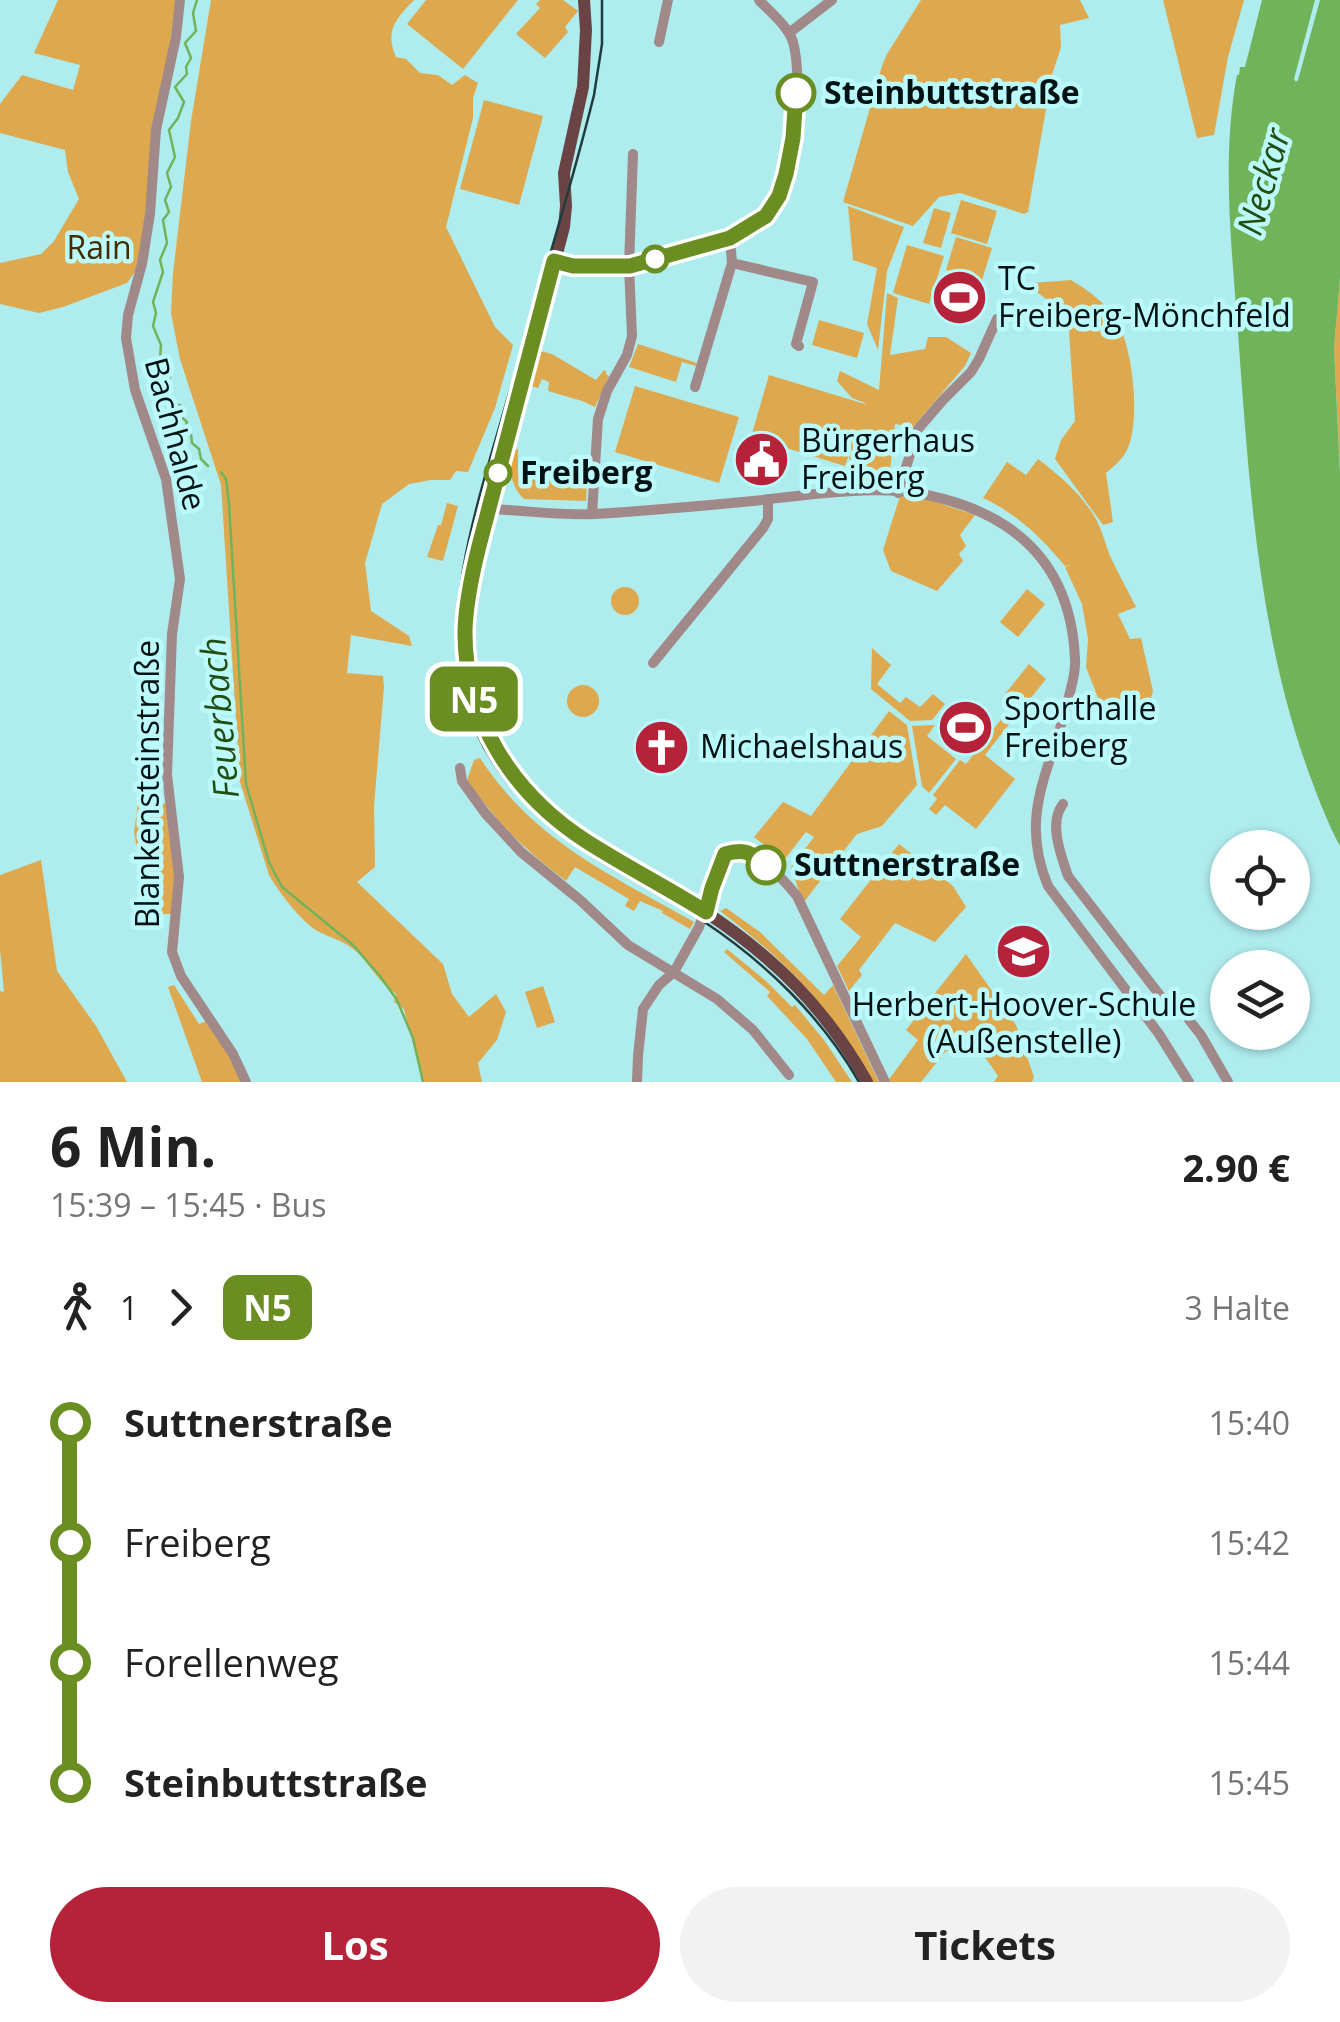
<!DOCTYPE html>
<html lang="de">
<meta charset="utf-8">
<style>
body{margin:0;font-family:"Open Sans",sans-serif;background:#f2f2f2;color:#222;height:100vh;display:flex;flex-direction:column;font-size:38px;white-space:nowrap}
*{box-sizing:border-box;margin:0}
p{font-size:32px;color:#767676}
.icon{flex:none;width:55px;height:55px;fill:none;stroke:currentColor;stroke-width:2;stroke-linecap:round;stroke-linejoin:round}
.map{position:relative;height:1082px;overflow:hidden}
.panel{display:flex;flex-direction:column;background:#fff;flex:1}
.panel>*{flex:none}
.badge{padding:0 20px;border-radius:15px;font-size:35px;line-height:65px}
.tools{position:absolute;left:1210px;top:830px;display:grid;gap:20px}
.tools a{display:grid;place-items:center;width:100px;height:100px;border-radius:50%;background:#fff;box-shadow:0 2px 8px #0004;font-size:50px}
.map>.badge{position:absolute;translate:-50% -50%;box-shadow:0 0 0 5px #fff}
.legs{display:flex;align-items:center;gap:15px;height:110px;padding:0 50px;font-size:32px}
.legs p{margin-inline-start:auto}
.headline{display:flex;align-items:center;justify-content:space-between;height:170px;padding:0 50px}
h1{font-size:55px;font-weight:700;line-height:75px}
.cta{display:flex;gap:20px;margin-top:auto;padding:20px 50px}
.cta a{flex:1;height:115px;border-radius:60px;background:#b5223a;color:#fff;font-size:40px;font-weight:700;line-height:115px;text-align:center}
.cta a+a{background:#f2f2f2;color:#222}
ul{padding:0 50px;list-style:none}
li{display:flex;align-items:center;gap:35px;height:120px;font-size:38px}
li i{display:grid;place-items:center;width:15px;height:100%;margin:0 12px;background:currentColor}
li i::after{content:'';width:25px;height:25px;margin:-12px;border:8px solid;border-radius:50%;background:#fff}
li p{margin-inline-start:auto}
li:first-child i{background:linear-gradient(#0000 50%,currentColor 0)}
li:last-child i{background:linear-gradient(currentColor 50%,#0000 0)}
.map>svg:first-child{display:block}
</style>
<div class="map">
<svg width="1340" height="1082" viewBox="0 0 1340 1082">
<rect width="100%" height="100%" fill="#aeecee"/>
<g fill="#dea94e">
<path d="M58,0H176L138,268L127,283L63,307L39,313L0,304V263L41,254L54,241L79,199L68,172L65,150L0,133V104L22,75L73,90L80,65L34,53Z"/>
<path d="M211,0H414C397,18 384,30 396,57L406,59L420,73L438,75L452,85L465,75L478,83L473,98V118L446,227L495,327L513,345L495,408L468,472L456,471L450,480H431L409,484L382,504L365,563L371,611L409,636L412,646L351,635L347,673L383,676L384,687L374,806L375,867L357,882L443,964L452,994L469,1017L496,994L506,1012L497,1040L478,1063L482,1082H423L404,1009L394,1002L396,994C380,983 371,967 358,953C343,939 331,939 316,930C300,920 278,891 269,875L240,782L221,485L180,359L171,313L173,273L191,121Z"/>
<path d="M426,0H518L463,69L407,24Z"/>
<path d="M540,0H563L578,11L565,27L568,32L545,58L516,34L540,8L536,4Z"/>
<path d="M921,0H1080L1089,18L1060,25L1061,47L1052,75L1028,212L1024,214L960,193L939,197L913,226L843,202L882,66L887,54Z"/>
<path d="M1163,0H1244L1228,57L1214,135L1197,138Z"/>
<path d="M484,100L543,116L519,205L460,189Z"/>
<path d="M961,200L997,211L987,244L951,233Z"/>
<path d="M848,206L904,227L887,271L878,350L867,324L877,268L853,260Z"/>
<path d="M934,208L951,213L941,248L923,243Z"/>
<path d="M956,237L992,248L982,280L946,270Z"/>
<path d="M907,245L944,256L929,304L893,293Z"/>
<path d="M1340,278V466L1334,348Z"/>
<path d="M1071,280C1089,291 1106,303 1117,321C1133,349 1141,421 1127,450C1122,460 1114,466 1106,473L1113,522L1103,525L1055,459L1061,440L1075,421L1068,316L1037,292L1032,283Z"/>
<path d="M887,293L898,298L890,355L925,349L928,337H946L971,353L965,366L913,427L895,424L889,481L848,482L849,467H852L854,461L849,459L851,449L845,466L751,437L769,375L865,404V403L852,398L837,381L840,371L879,390Z"/>
<path d="M819,320L864,333L857,358L812,345Z"/>
<path d="M638,344L697,363L696,366L682,362L676,382L629,367Z"/>
<path d="M537,350L552,354L596,380L604,370L606,371V374L609,376L595,407L582,401L548,391L549,382L542,379L538,388L531,386Z"/>
<path d="M635,386L739,417L719,483L615,452Z"/>
<path d="M513,446L518,450V474L536,479L539,475L557,479L560,474L577,479L580,470L588,467L586,501L524,499C511,488 506,463 513,446Z"/>
<path d="M1038,459C1059,475 1078,491 1093,514C1102,528 1105,544 1111,558C1119,575 1128,591 1136,607L1118,614L1130,639L1141,638L1153,691L1148,709L1105,716L1086,667L1088,639L1082,604L1065,567L1071,565L1065,566C1041,537 1017,514 983,498L1007,462L1026,475Z"/>
<path d="M900,496L924,498L975,515L960,535L966,546L959,554L963,561L937,591L891,571L883,550Z"/>
<path d="M447,503L458,506L443,561L427,557L438,525H441Z"/>
<circle cx="625" cy="601" r="14"/>
<path d="M1027,589L1045,604L1018,637L1000,622Z"/>
<path d="M872,648L891,665L877,684L900,703L906,697L920,707L933,694L945,704L932,720L910,721L871,689Z"/>
<path d="M1029,664L1046,679L1019,713L1001,699Z"/>
<circle cx="583" cy="701" r="16"/>
<path d="M889,711L907,725L917,785L882,826L857,834L803,903L791,867L814,837L806,832L784,860L754,837L783,802L811,816Z"/>
<path d="M1003,717L1010,723L985,755L1015,779L976,829L945,805L936,815L929,809L937,799L933,795L960,760L966,764Z"/>
<path d="M935,725L927,736L956,759L929,793L922,786L912,726Z"/>
<path d="M480,758C534,841 611,875 694,922L690,929L662,913L663,911L640,901L634,911L625,906L629,899L575,867L566,881C523,848 499,825 467,780L474,760Z"/>
<path d="M169,803L175,879L171,914H149L134,832L138,804Z"/>
<path d="M899,844L953,886L966,907L935,942L895,923L859,970L862,975L849,991L837,966L861,937L840,919Z"/>
<path d="M41,860L57,971L96,1026L127,1082H0V991L4,992L0,949V875Z"/>
<path d="M726,908L760,932L824,995L833,985L879,1082H872C830,1006 788,963 720,911Z"/>
<path d="M727,949L766,981L792,1007L795,1005L824,1040L852,1082H836L807,1039L767,996L770,992L724,952Z"/>
<path d="M966,954L1016,1025L1034,1077L1032,1082H994L998,1076L985,1057L946,1051L921,1082H887L918,1040L906,1030Z"/>
<path d="M174,985L199,1024L206,1021L230,1057L241,1082H202L168,987Z"/>
<path d="M543,986L555,1022L537,1028L525,992Z"/>
</g>
<path fill="#71b35b" d="M1262,0H1315L1294,79L1296,82L1298,80L1320,0H1340V278L1334,348L1340,472V846C1328,824 1319,800 1310,776C1258,635 1249,483 1238,333C1232,248 1221,160 1237,75H1239L1240,67H1245Z"/>
<g fill="none" stroke-linecap="round" stroke-linejoin="round">
<g stroke="#71b35b" stroke-width="2.5">
<path d="M197,0L193,13L196,31L185,43L191,58L186,67L187,74L175,87L184,102L178,118L169,130L175,157L167,173L171,187L165,200L169,212L163,220L167,243L160,260L163,272L153,302L156,313L153,326L161,345L160,359L170,377L168,391L176,404L184,407L179,415L187,422L184,430L191,434L192,443L199,449L201,459L208,466"/>
<path d="M221,472L226,479L229,504L246,784L269,862L282,887L353,945L380,976L397,1000L413,1038L423,1082"/>
</g>
<g stroke="#a18989" stroke-width="10">
<path d="M180,0L176,37L156,130L150,214L142,264L128,315L126,338L135,390L166,479L180,579L172,634L167,775L179,877L172,952L181,976L233,1054L246,1082"/>
<path d="M789,33L832,0"/>
<path d="M659,42L668,0"/>
<path d="M554,261C578,268 606,269 631,265C660,261 749,235 767,214C794,183 804,81 793,42C788,26 770,12 759,0"/>
<path d="M732,263L813,282L796,344L799,346"/>
<path d="M695,387L732,263L730,238"/>
<path d="M898,493L918,429L943,400L971,372L979,359L997,319"/>
<path d="M489,509C524,510 560,516 595,514C647,511 701,506 753,501C806,495 875,484 927,495C1017,514 1071,565 1075,659C1076,672 1072,684 1069,696C1053,767 1017,812 1048,886L1159,1034L1189,1082"/>
<path d="M592,514L598,419L607,391L627,355L632,336L629,266L633,154"/>
<path d="M653,663L763,528L768,519V499"/>
<path d="M460,768L462,781L485,813L521,852L580,900L628,945L717,999L753,1030L789,1075"/>
<path d="M1063,804C1048,823 1061,855 1068,876L1162,998"/>
<path d="M1189,1020L1201,1035L1228,1082"/>
<path d="M637,1082L638,1056L643,1009L659,985L674,972L699,927L725,854C756,845 778,874 797,896L885,1082"/>
</g>
<path stroke="#6a4445" stroke-width="12" d="M584,0L586,30L583,87L564,173L566,206L564,227L470,584C453,692 493,778 583,839C623,866 667,886 707,913C775,958 827,1010 867,1082"/>
<path stroke="#213c3d" stroke-width="2.5" d="M602,0V44L594,95C568,200 535,304 505,407C481,492 441,608 463,695C481,764 528,814 586,852C623,877 665,896 703,921C765,962 822,1017 859,1082"/>
</g>
<g fill="none" stroke-linecap="round" stroke-linejoin="round">
<defs>
<path id="line-1" d="M766,865C751,853 745,848 725,854L712,888L706,912C666,887 625,866 586,841C513,794 464,719 465,630C466,601 472,574 479,546L554,261L573,266H630L730,238L766,216L779,196L786,174L793,138L796,93"/>
</defs>
<use href="#line-1" stroke="#fff" stroke-width="22"/>
<use href="#line-1" stroke="#6b8e23" stroke-width="15"/>
</g>
<defs>
<symbol id="stadium-disc" viewBox="-11 -11 22 22"><circle r="9.5" fill="#b5223a" stroke="#bbf9fb"/><path d="M0-5a6.5 5 0 1 0 0 10a6.5 5 0 1 0 0-10ZM-3.5-1.8h7v3.6h-7Z" fill="#fff"/></symbol>
<symbol id="civic-disc" viewBox="-11 -11 22 22"><circle r="9.5" fill="#b5223a" stroke="#bbf9fb"/><path d="M-.6-6.5H3V-4.5H.6V-3L4-1V1h2V6H-6V1h2V-1L-.6-3ZM-1.2 2.5V6h2.4V2.5Z" fill="#fff"/></symbol>
<symbol id="church-disc" viewBox="-11 -11 22 22"><circle r="9.5" fill="#b5223a" stroke="#bbf9fb"/><path d="M-1.2-6h2.4v3.5h3.3v2.4h-3.3V6h-2.4V-.1h-3.3v-2.4h3.3Z" fill="#fff"/></symbol>
<symbol id="school-disc" viewBox="-11 -11 22 22"><circle r="9.5" fill="#b5223a" stroke="#bbf9fb"/><path d="M0-5L7-2L0 1L-7-2ZM-4 1L0 2.5L4 1V4Q0 6-4 4Z" fill="#fff"/></symbol>
</defs>
<g fill-rule="evenodd">
<use href="#stadium-disc" x="928" y="266" width="63" height="63"/>
<use href="#civic-disc" x="730" y="428" width="63" height="63"/>
<use href="#stadium-disc" x="934" y="696" width="63" height="63"/>
<use href="#church-disc" x="630" y="716" width="63" height="63"/>
<use href="#school-disc" x="992" y="920" width="63" height="63"/>
</g>
<g fill="#fff" stroke="#6b8e23" stroke-width="5">
<circle cx="796" cy="93" r="18"/>
<circle cx="655" cy="259" r="12"/>
<circle cx="498" cy="473" r="12"/>
<circle cx="766" cy="865" r="18"/>
</g>
<g text-anchor="middle" stroke-width="9" stroke-linejoin="round" paint-order="stroke">
<g font-size="32" font-weight="bold" fill="#001213" stroke="#bbf9fb" text-anchor="start">
<text x="824" y="104">Steinbuttstraße</text>
<text x="520" y="484">Freiberg</text>
<text x="794" y="876">Suttnerstraße</text>
</g>
<g font-size="32" fill="#442c00" stroke="#bbf9fb">
<text x="99" y="259">Rain</text>
</g>
<g font-size="32" fill="#001213" stroke="#bbf9fb" text-anchor="start">
<text x="998" y="290">TC<tspan x="998" dy="37">Freiberg-Mönchfeld</tspan></text>
<text x="801" y="452">Bürgerhaus<tspan x="801" dy="37">Freiberg</tspan></text>
<text x="1004" y="720">Sporthalle<tspan x="1004" dy="37">Freiberg</tspan></text>
<text x="700" y="758">Michaelshaus</text>
<text x="1024" y="1016" text-anchor="middle">Herbert-Hoover-Schule<tspan x="1024" dy="37">(Außenstelle)</tspan></text>
</g>
<g font-size="32" fill="#001213" stroke="#bbf9fb">
<text transform="translate(175 434) rotate(75)" y="11">Bachhalde</text>
<text transform="translate(148 784) rotate(-90)" y="11">Blankensteinstraße</text>
</g>
<g font-size="35" font-style="italic" fill="#234e13" stroke="#bbf9fb">
<text transform="translate(1264 182) rotate(-74)" y="12">Neckar</text>
<text transform="translate(220 718) rotate(-95)" y="12">Feuerbach</text>
</g>
</g>
</svg>
<div class="tools">
<a><svg class="icon" aria-label="locate" viewBox="0 0 24 24"><circle cx="12" cy="12" r="6"/><path d="M12 2v4M12 18v4M2 12h4M18 12h4"/></svg></a>
<a><svg class="icon" aria-label="layers" viewBox="0 0 24 24"><path d="M12 4l9 5-9 5-9-5zM3 14l9 5 9-5"/></svg></a>
</div>
<b class="badge" style="left:474px;top:699px;background:#6b8e23;color:#fff">N5</b>
</div>
<section class="panel">
<div class="headline"><div><h1>6 Min.</h1><p>15:39 – 15:45 · Bus</p></div><b>2.90 €</b></div>
<div class="legs"><svg class="icon" aria-label="walk" viewBox="0 0 24 24"><circle cx="13" cy="4" r="2"/><path d="M13 8l-2 6 4 7M11 14l-3 7M7 12l3-4h3l4 4"/></svg>1<svg class="icon" aria-label="forward" viewBox="0 0 24 24"><path d="M9 5l7 7-7 7"/></svg><b class="badge" style="background:#6b8e23;color:#fff">N5</b><p>3 Halte</p></div>
<ul>
<li><i style="color:#6b8e23"></i><b>Suttnerstraße</b><p>15:40</p></li>
<li><i style="color:#6b8e23"></i><span>Freiberg</span><p>15:42</p></li>
<li><i style="color:#6b8e23"></i><span>Forellenweg</span><p>15:44</p></li>
<li><i style="color:#6b8e23"></i><b>Steinbuttstraße</b><p>15:45</p></li>
</ul>
<div class="cta"><a>Los</a><a>Tickets</a></div>
</section>
